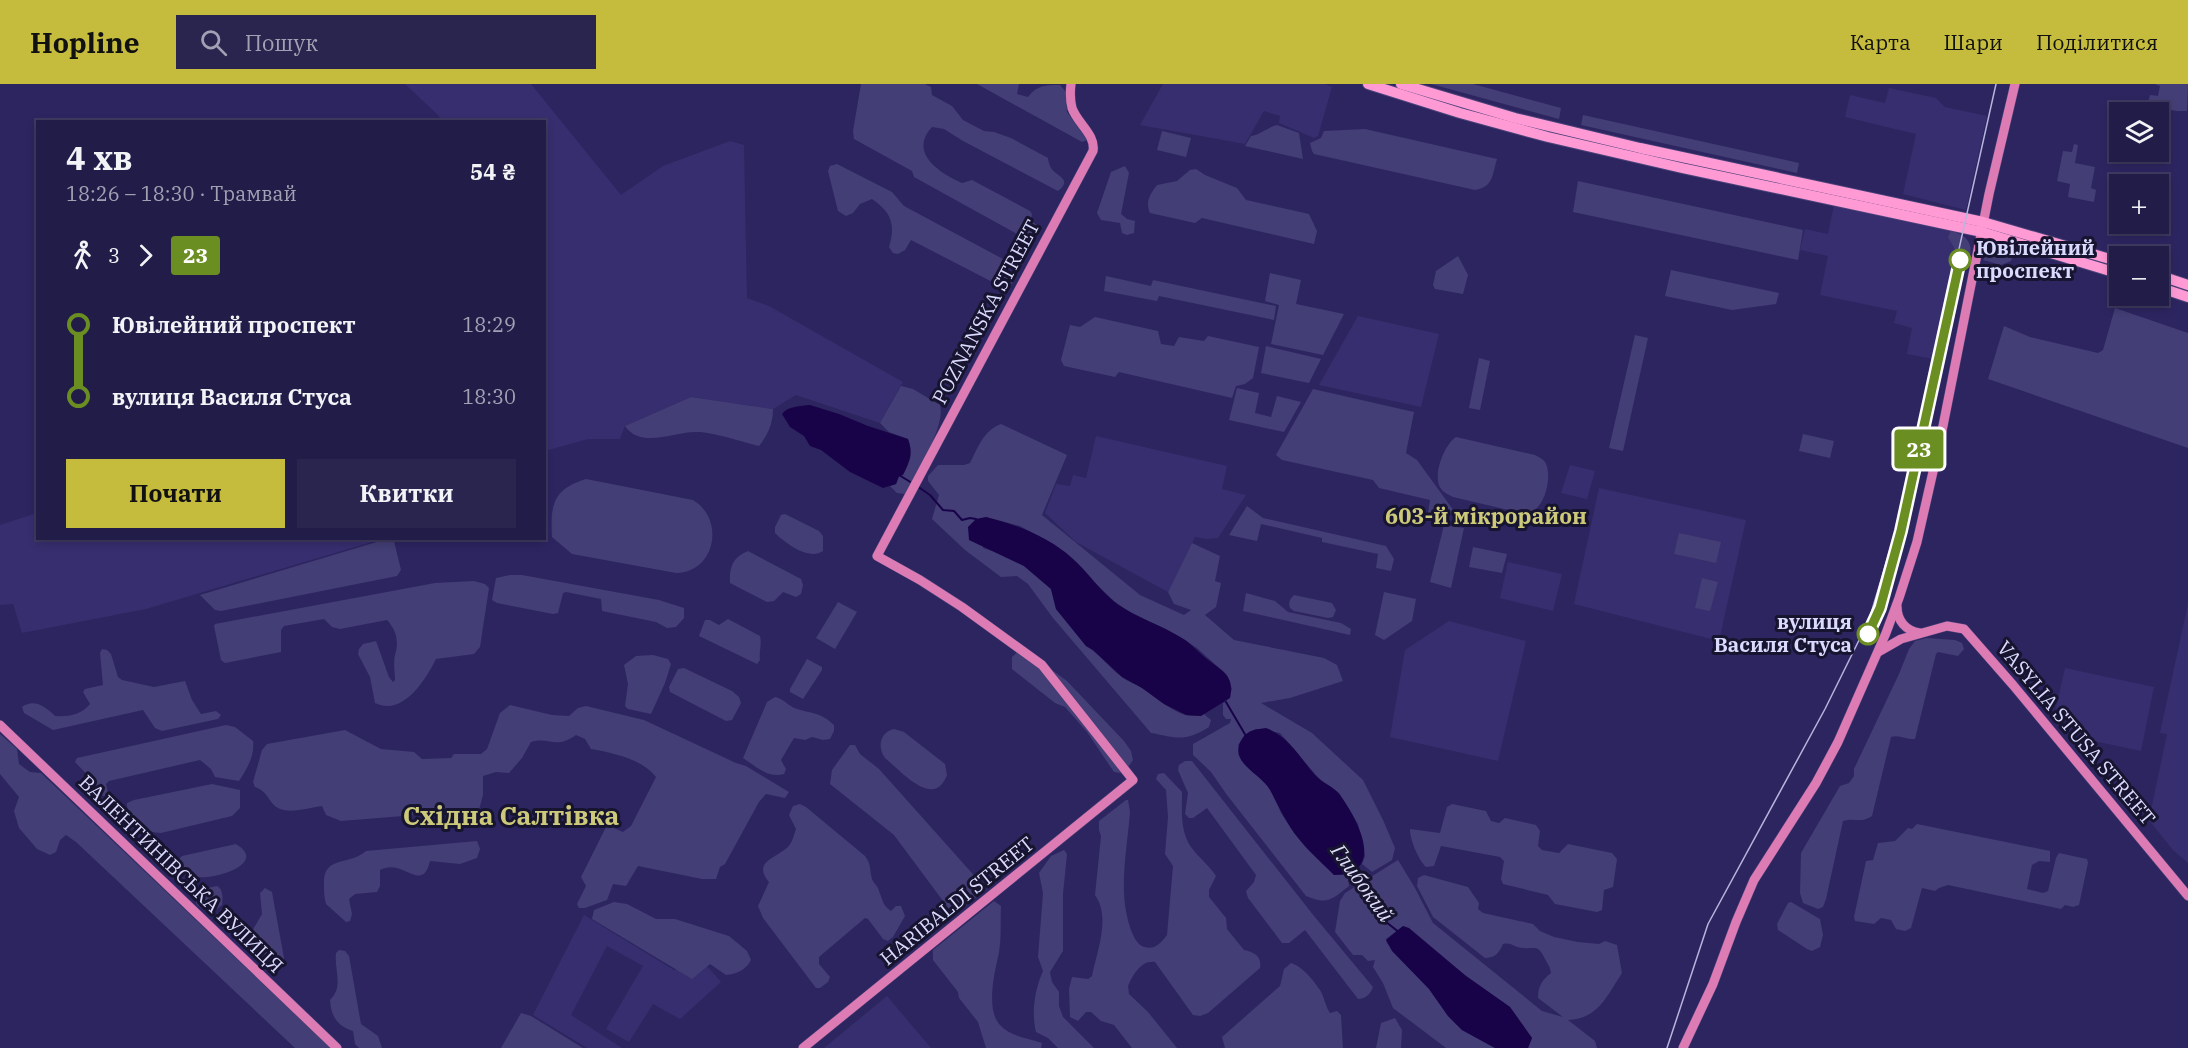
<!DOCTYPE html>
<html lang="uk">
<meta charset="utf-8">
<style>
body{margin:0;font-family:"IBM Plex Serif",serif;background:#2a254f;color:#f1f3f6;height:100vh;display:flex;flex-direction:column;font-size:22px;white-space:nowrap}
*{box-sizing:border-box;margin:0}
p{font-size:20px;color:#a2a1b4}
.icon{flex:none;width:33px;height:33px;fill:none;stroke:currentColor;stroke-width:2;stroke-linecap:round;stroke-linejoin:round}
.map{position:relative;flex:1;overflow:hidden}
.side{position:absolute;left:36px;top:36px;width:510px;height:420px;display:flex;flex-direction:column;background:#221c48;border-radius:0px;box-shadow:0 3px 9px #0003,0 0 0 2px #3f3a60}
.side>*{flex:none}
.badge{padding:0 12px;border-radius:4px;font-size:21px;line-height:39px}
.tools{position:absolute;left:2109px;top:18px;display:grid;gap:12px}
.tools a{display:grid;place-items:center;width:60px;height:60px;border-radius:0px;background:#221c48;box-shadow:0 3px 9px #0003,0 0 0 2px #3f3a60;font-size:30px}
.map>.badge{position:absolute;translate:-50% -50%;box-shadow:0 0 0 3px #fff}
.legs{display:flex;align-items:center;gap:9px;height:66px;padding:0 30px;font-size:20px}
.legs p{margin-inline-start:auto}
.head{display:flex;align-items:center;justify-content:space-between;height:102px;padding:0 30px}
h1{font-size:33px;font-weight:700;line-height:45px}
.cta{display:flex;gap:12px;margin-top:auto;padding:12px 30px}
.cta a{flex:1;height:69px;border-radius:0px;background:#c5bc3d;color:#111;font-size:24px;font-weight:700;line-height:69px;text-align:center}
.cta a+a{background:#2a254f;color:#f1f3f6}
ul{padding:0 30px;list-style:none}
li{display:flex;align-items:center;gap:21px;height:72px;font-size:22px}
li i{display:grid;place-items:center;width:9px;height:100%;margin:0 8px;background:currentColor}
li i::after{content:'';width:15px;height:15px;margin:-8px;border:4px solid;border-radius:50%;background:#221c48}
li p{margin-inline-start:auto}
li:first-child i{background:linear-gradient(#0000 50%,currentColor 0)}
li:last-child i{background:linear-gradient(currentColor 50%,#0000 0)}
header{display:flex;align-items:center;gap:36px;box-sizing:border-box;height:84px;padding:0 30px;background:#c5bc3d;color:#111}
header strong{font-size:28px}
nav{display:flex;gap:33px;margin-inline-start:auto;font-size:21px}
.search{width:420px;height:54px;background:#2a254f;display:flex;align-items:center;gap:15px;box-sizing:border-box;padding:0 21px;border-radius:0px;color:#a2a1b4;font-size:22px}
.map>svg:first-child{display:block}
</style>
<header>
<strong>Hopline</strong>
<div class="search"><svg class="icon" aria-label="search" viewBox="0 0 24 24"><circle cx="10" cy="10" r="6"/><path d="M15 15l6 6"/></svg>Пошук</div>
<nav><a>Карта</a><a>Шари</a><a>Поділитися</a></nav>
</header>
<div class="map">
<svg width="2188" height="964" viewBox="0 0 2188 964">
<rect width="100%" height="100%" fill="#2d2560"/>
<g fill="#372e6f">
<path d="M405,0H531L621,111L663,82L730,57L744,61L747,214L769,222L903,298L880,339L796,311L773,325L691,313L625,342L620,355H588L545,367L544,38L441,37L439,32Z"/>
<path d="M1163,0H1325L1332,3L1318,52L1314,54L1279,39L1280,32L1264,27L1245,60L1140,41Z"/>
<path d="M1889,4L1936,14L1945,23L1987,32L1966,126L1903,110L1916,50L1845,33L1850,11L1885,19Z"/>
<path d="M1834,121L1960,148L1933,275L1907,270L1912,244L1894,239L1897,227L1820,211L1828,172L1800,166L1805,145L1828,150Z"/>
<path d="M1358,232L1439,250L1421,323L1319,301Z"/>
<path d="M1096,352L1227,382L1222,405L1246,411L1218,454L1207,455L1195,453L1168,508L1076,458L1045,429L1056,400L1070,402L1073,391L1086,394Z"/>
<path d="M1570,381L1595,387L1587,415L1561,409Z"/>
<path d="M1599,404L1746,436L1719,557L1574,520Z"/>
<path d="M37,429L38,454L382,455L146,525L22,549L13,520L0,521V441Z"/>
<path d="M1508,478L1562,490L1553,527L1500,514Z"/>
<path d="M2188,520V779L2173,766L2149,736L2167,650L2160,649Z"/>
<path d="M1449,537L1526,557L1498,677L1390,653L1405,566Z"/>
<path d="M2065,584L2154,603L2141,667L2084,655L2056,624Z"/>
<path d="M584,831L674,886L706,881L721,898L680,935L653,920L629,958L606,945L643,882L607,862L571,931L622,964H587L533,931Z"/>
<path d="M887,912L931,964H824Z"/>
</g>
<g fill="#433e75">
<path d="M861,0H925L931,3L932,11L952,22L963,36L984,47L994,48L1011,54L1048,74C1048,77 1050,82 1051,84C1057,93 1073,95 1058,107L963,57L944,45L932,43C908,69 940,89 962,99L972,96L1030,127L1032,130L1031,137L1040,143L1035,155H1026L914,93L912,87L854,55L853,47Z"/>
<path d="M977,0H1019L1017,10L1028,13C1037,1 1046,1 1060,1L1066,8L1067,28L1087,56L1082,58Z"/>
<path d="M1431,0H1473L1561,24L1559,35Z"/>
<path d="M2155,0H2188L2187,27H2177L2147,22L2150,11L2158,12L2160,2Z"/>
<path d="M1583,31L1799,79L1797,89L1581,41Z"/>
<path d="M1277,41L1299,49L1303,75L1245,62L1251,52C1260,51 1268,43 1277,41Z"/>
<path d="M1365,45L1497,75C1492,92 1493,103 1475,106L1314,70L1312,67L1310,59L1321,54L1324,47Z"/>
<path d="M1162,47L1191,54L1186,73L1157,66Z"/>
<path d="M2074,60L2078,61L2075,79L2095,83L2091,104L2096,106L2094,118L2068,113L2070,100L2057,97L2063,67L2072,68Z"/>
<path d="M837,80L892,108L904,122L1003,175L1001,180L1013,191L1014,195L1010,203L1006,205L911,156L905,166L898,170L893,169L889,163C896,140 891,128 872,115L860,120L853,129L846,132L838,127L828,87L830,82Z"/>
<path d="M1125,82L1129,89L1121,130L1127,135L1135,137L1134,149L1127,151L1122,149L1120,139L1101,136L1097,129L1111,88Z"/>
<path d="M1196,85L1205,91L1237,104L1246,116L1309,130L1317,147L1314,160L1202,134L1195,139L1150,129C1145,118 1150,110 1157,101L1177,97L1190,86Z"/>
<path d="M1578,97L1803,146L1798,176L1573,128Z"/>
<path d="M1951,147C1966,151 1973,158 1970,173L1958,171L1948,153Z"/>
<path d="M1999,160L2015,164L2011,177L2001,181L1983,176L1991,164Z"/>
<path d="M1458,172L1468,191L1463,210L1435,205L1433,201L1436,187Z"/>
<path d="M1671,186L1779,209L1776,220L1732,226L1665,212Z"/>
<path d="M1270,189L1301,196L1296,220L1344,230L1323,271L1271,260L1279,221L1265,217Z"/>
<path d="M1106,192L1151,202L1153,196L1276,222L1274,236L1159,212L1157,217L1104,207Z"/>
<path d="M2115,224L2188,249V364L1988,295L2004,242L2030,253L2098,269L2103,266Z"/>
<path d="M1095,233L1158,247L1161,260L1174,262L1179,253L1204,257L1208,252L1259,263L1253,294L1245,300L1236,302L1232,314L1119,288L1115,293L1064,282L1061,276L1070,241L1080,243Z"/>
<path d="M1635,251L1648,254L1623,367L1609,364Z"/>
<path d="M1266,262L1321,275L1309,299L1261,289Z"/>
<path d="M1479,274L1490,277L1480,326L1469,324Z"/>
<path d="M901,302L913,305L940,321C946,342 917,386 908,407L905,410L897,409L890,402L896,400C903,381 917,380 908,355L889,348L880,339Z"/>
<path d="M1237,304L1259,309L1255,329L1271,333L1277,312L1301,318L1284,348L1229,336Z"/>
<path d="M1313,305L1414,328L1406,369L1417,376L1454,427L1444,434L1428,430L1430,416L1379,404L1373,396L1282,376L1276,371Z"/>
<path d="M691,313L773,325C773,339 768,351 759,362C742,358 711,347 695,348C673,348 641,365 625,342Z"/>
<path d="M1001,340L1067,371L1042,431L1140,511L1184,531L1191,526L1174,520L1168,508L1192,459L1220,472L1215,497L1221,499L1216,523L1205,531L1234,556L1324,574L1337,581L1343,597L1290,614L1261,619L1312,649L1363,696L1383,736L1395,764L1392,776L1372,788L1362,780L1365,772L1358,740L1339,709L1327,702L1316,691L1280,649L1256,645L1245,651L1238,661L1270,704L1281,729L1294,749L1334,791H1344L1348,793L1349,802C1331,816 1328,821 1306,812L1227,711L1211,688L1193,671V660L1230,639L1231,635H1226L1223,631V619L1226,618L1232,605L1227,591L1197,564L1166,545L1134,531L1114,517L1055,461L1020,442L986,433L983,464L1008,472L1024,482L1051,505L1056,525L1086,562C1100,570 1109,584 1122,593C1128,598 1136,600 1142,604C1159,615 1182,639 1204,630L1211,636L1209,643C1185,658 1178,654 1151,649L1053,534L1028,500L1017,492L1001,493L965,466L932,435L939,411L928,397V392L938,381H964L970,379C978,363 984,346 1001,340Z"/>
<path d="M1803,350L1834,357L1830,374L1799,367Z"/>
<path d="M1456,353L1535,371C1540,374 1544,375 1546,380C1552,393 1545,423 1531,428C1528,429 1525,429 1521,429L1453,413C1447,410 1441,407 1439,401C1434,387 1445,360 1456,353Z"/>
<path d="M586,395L693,416C725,435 716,488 676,489L572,470L552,453C550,421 553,405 586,395Z"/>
<path d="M1247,422L1263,434L1386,462L1394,475L1391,487L1376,484L1378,470L1322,458V454L1261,440L1257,457L1229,451Z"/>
<path d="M785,430L819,447L823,452V467C809,477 785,459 775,449V443L781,431Z"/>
<path d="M1444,441L1464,444L1451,504L1430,498Z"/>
<path d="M1679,449L1721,458L1716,479L1674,470Z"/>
<path d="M390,454L394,457L401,486L397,492L221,527L215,526L200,511Z"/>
<path d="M1473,463L1507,470L1502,489L1469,483Z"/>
<path d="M748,467L801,495L803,501L801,510L796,513L783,508L774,517L767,518L730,499C729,483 733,473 748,467Z"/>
<path d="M510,491H522L659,516L684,524V534L676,543L667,544L656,538L602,527L601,515L566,508L563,509L558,529L553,530L497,519L492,516L496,494Z"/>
<path d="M1702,494L1718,498L1710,527L1695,524Z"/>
<path d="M474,497L485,500L489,504L480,563L474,570L436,575C426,595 403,633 375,619L370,593L358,570L359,565L363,560L376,557L389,593L393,598L395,596C395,588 393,579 395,571C399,558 397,547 387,536L340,545L332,543L324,535L284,542L281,546V568L225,579L221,576L214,542L215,540L435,499Z"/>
<path d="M1384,508L1416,515L1412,537L1384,556L1375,551Z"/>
<path d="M1246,509L1275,517L1288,528L1341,539L1351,545L1350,551L1243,527Z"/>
<path d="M1294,511L1332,519L1336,526L1333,533L1328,534L1294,527L1290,524C1288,518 1290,515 1294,511Z"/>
<path d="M838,518L857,528L835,565L816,554Z"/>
<path d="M728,535L760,552C762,560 759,567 760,576L757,580L699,552L705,536H710L719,541Z"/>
<path d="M1927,554L1955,556L1962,559L1964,565L1958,572L1938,568L1936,570L1915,655C1907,656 1899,650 1891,653L1872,732C1860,740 1855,733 1843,737L1826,815L1823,823L1818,825L1803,819L1800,809L1801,769L1840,702L1849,699L1854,692V685L1899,590L1909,565L1915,557Z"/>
<path d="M1022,564L1067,597L1124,657L1131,667L1133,676L1129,682L1121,689L1114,688L1087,648L1065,623L1055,619L1012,585V573Z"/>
<path d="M102,565L107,566L111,570L118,593L122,596L154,603L185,597L192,616L201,630L216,627L221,631L218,635L162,647L155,644L143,626L53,646L24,629L22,623C34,614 46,623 55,632C68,633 81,631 90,620L83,608L85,605L103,601L100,569Z"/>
<path d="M653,571L668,575L671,580L665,599L651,630L628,625L625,622L628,600L624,581L636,572Z"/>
<path d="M807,575L822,583V586L803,615L790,608V605Z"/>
<path d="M684,584L732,607L739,613L741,619L732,636L726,637L670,608L669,603L678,585Z"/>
<path d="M775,613C783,614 788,622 797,625C813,630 820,628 834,641V647L830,655L823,656L812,653L805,656L794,654L781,676L786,685L784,690C769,695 755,682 743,674L767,618Z"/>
<path d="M510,621L552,631L569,632L578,624L586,622L644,636L736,679L746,682L789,708L785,714L766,710L759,718L725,780L720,783L716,795H702L638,782L626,802L613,800L607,816L585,824H579L577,820L586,802L581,793L607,741L623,748L631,742L656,693C642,675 613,669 591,665L585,655L576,651C555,666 551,652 531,658L522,674L509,689L496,688L483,692V711L479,726L341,737L326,731L322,722C306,724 283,733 272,719C266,711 265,707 255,703L253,698L262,666L267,660L345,646L381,665L414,668L422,675L451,674L454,670H481L487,665L500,629Z"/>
<path d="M226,641L235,643L253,657C255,671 247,685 239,697L215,693L211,685L200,676L109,697L106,700L108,709L104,712L99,711L94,698L75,678L77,674Z"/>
<path d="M894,645L904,648L945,680L947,691C934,726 901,687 885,674C877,663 880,648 894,645Z"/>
<path d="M0,650L17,665L19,680L30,688L41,689L331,964H295L76,758L66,751L60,756L56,768L50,771L37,765L19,744L14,727L19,713L0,690Z"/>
<path d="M850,661H855L860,670L879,685L979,797L983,808L957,828L949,825L894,751L830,700L832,686Z"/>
<path d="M1185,677H1192L1314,832L1373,903C1371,909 1366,915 1358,915L1305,846L1289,859H1282L1248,814L1246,807L1254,798L1256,791L1207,724L1193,734H1189L1185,730L1188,709L1178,686L1179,681Z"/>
<path d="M1164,689L1182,708C1182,727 1180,747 1191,763C1199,774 1209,781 1216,792L1209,806V813L1226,834L1227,845L1244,866C1254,868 1262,872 1260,884L1208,929L1200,932L1193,931L1155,878C1141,876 1133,891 1128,902L1129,910L1148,928L1177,964H1132L1114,941L1101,937L1091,928H1086L1078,937L1070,933L1069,905L1072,893L1088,895L1092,892C1097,867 1111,833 1095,811L1101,752L1099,746V737L1126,716H1128L1130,728C1128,754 1123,782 1124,808C1124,821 1130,859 1144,863C1155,866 1161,859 1167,851L1173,782L1165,770L1168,733L1166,706L1156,695L1158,690Z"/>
<path d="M212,700L240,706V724L232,732L161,749C145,749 126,736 127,719L134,716Z"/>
<path d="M800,720L806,723L865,772C872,782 869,784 872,795C874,800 878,802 879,807C883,816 882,821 891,827L896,822H901L905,832L893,853L888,857L883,855L868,835L865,834L819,873V880L830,893L828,898L820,904H816L763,834L758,822L769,798C752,778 776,774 788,763C792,759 794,751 796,745L789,731L793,722Z"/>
<path d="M1452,720L1486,727L1491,737L1499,739L1505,734L1536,741L1540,747L1538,762L1542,766L1559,769L1568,760L1612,769L1617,775L1613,803L1604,806L1602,826L1597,828L1555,820L1548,811L1503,800L1501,795L1504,777L1500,773L1441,762L1434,782L1426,783C1418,775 1410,756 1410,745L1440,749L1447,723Z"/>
<path d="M1917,740L2050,767V778L2039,777L2032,781L2027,805L2043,809L2048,807L2056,774L2059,769L2087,775L2088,779L2079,821L2073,823L2065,821L2061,825L1948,801L1939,804L1935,807L1922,804L1911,844L1905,847L1896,845L1891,836L1881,834L1874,840L1855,837L1854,833L1866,777L1873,776L1878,759L1895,757L1908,744L1912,745Z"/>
<path d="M477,757L480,765L477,774L460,780L430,777C422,811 403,773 380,786V802L377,808L355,810L349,815L352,830L350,837L346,838L326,820C324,813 324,807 324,800C323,771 349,782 366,767Z"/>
<path d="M236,760C271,781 206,798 194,792C189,789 184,784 179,780L180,774L182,772Z"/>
<path d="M1064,766L1067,770L1063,810V867L1050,888L1052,898L1059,908V922L1063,933L1094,964H1058L1048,954L1036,948C1031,928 1035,905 1043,887L1038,873L1043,809L1039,789L1051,772Z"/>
<path d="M1398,776L1415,804L1433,839L1542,927L1563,933L1538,914C1538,902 1542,896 1551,889C1550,882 1548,881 1545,875C1538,860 1536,865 1522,864C1514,863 1511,858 1503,860C1499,869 1495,874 1485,874L1433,833L1417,802L1418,794L1424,791L1468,803L1479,819L1478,825L1483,829L1533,840L1540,847L1554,853L1578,858L1599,860L1605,857L1617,861L1622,889C1607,912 1598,935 1568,936L1595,957L1597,964H1528L1532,954L1510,923L1466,892L1403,842L1386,855L1387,859L1429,905L1448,932L1462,946L1495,964H1446L1393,924L1383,899L1373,883L1375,876L1368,877L1362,871H1353L1335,848L1340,817L1345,809Z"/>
<path d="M217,802C223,805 223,814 222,821L210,830L197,821L195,816L202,805Z"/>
<path d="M265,804L272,808L284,874V880L280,884L273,880L252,857L251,849L262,830L260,809Z"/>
<path d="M994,817L1001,822C1000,838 1002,857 998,873C994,891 986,926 1000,941C1011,953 1028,954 1042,959L1041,964H986L978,938L959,914L958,908L933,876V866Z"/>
<path d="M614,818L627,820L656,835H675L729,852L747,867L751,876C746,886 736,890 726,891L710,880L692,895L592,835L594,826Z"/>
<path d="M1791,818L1820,835L1823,851L1820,863L1812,867L1807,865L1778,846L1777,840L1788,819Z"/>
<path d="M339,866L345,867L349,872L361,940L378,952L382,964H359L355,960L353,947C337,942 331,932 330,916C344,903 334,886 336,869Z"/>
<path d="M1291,879C1302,882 1314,897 1320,906C1325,914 1325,922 1330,929L1337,927L1341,931L1343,964H1225L1222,953L1280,902L1284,885Z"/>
<path d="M521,929L531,932L583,964H501Z"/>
<path d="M1395,934L1402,946L1401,964H1376L1381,939Z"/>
</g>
<g fill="#180349">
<path d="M810,321L839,330L868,342L908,355C913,368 910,378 903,391L899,392L896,400L883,404L850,388L821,366L810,362L804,352L790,343L782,330C788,322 800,322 810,321Z"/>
<path d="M986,433C1017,441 1047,452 1072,474C1088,488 1100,507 1117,520C1138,534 1161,541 1182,554C1192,560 1198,568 1207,575C1222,587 1235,591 1230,614L1201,632L1186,631L1164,620L1142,604L1122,593L1093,566L1086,562L1056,525L1051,505L1024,482L969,456L968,443L976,435Z"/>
<path d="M1266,644C1290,653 1299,673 1315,691C1322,699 1335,703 1340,711C1358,736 1387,790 1334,791C1321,778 1306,765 1295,750C1285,736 1278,721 1270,706C1261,689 1227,679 1242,655C1247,646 1257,645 1266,644Z"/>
<path d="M1403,842L1409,844L1466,892L1510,923L1532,954L1528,964H1495L1462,946L1448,932L1429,905L1392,867L1386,856Z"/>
</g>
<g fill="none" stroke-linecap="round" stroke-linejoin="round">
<g stroke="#180349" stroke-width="2">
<path d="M899,391L912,399"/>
<path d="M917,402L930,411L943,426L954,427L962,436L970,434L976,435"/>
<path d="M1226,618L1246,652"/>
<path d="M1352,785L1381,834L1400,849"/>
</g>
<defs>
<g id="secondary">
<path d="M1897,522C1897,537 1906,547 1920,549"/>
<path d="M1880,567L1901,555L1947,542L1964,545L2013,601L2188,812"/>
<path d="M0,641L337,964"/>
<path d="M803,964L1133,696L1042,581L962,523L920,496L877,472L1093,67C1096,51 1077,39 1072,24C1070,16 1070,8 1071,0"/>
<path d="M1683,964L1713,900L1736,838L1754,796L1816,699L1838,658L1886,549L1899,514L1917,458L1940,357L1989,110L2015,0"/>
</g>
<g id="primary">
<path d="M1368,0L1460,29L1548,53L1682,84L1982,148L2120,190"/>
<path d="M1401,0L1515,34L1640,64L1983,138L2120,178"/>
<path d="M2158,191L2188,201"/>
<path d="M2158,203L2188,213"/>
</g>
</defs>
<use href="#secondary" stroke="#494279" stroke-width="10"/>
<use href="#primary" stroke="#494279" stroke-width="12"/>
<use href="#secondary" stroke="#dd7bb4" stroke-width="9"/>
<use href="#primary" stroke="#ff9ad4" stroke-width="10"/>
<path stroke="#b6b5dd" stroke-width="1.5" d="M1667,964L1708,840L1825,625L1869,536L1896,446L1996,0"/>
</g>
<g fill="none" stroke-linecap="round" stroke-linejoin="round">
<defs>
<path id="line-1" d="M1868,550L1880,524L1901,447L1960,176"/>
</defs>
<use href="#line-1" stroke="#fff" stroke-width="14"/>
<use href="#line-1" stroke="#6b8e23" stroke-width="9"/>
</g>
<g fill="#fff" stroke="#6b8e23" stroke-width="3">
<circle cx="1960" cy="176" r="10"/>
<circle cx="1868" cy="550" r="10"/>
</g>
<g text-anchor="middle" stroke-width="6" stroke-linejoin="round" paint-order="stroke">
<g font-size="20" font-weight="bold" fill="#dadafe" stroke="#16142e" text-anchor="start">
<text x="1976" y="171">Ювілейний<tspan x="1976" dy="23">проспект</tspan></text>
<text x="1852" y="545" text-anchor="end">вулиця<tspan x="1852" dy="23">Василя Стуса</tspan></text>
</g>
<g font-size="20" fill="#dadafe" stroke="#16142e">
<text transform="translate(986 228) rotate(-62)" y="7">POZNANSKA STREET</text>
<text transform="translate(2076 649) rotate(50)" y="7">VASYLIA STUSA STREET</text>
<text transform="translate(181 790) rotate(44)" y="7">ВАЛЕНТИНІВСЬКА ВУЛИЦЯ</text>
<text transform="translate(957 817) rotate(-39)" y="7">HARIBALDI STREET</text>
</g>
<g font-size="21" font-style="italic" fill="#ddddf6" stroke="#16142e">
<text transform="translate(1362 799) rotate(54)" y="7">Глибокий</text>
</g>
<g font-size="22" font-weight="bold" fill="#cdc97a" stroke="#16142e">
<text x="1486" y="440">603-й мікрорайон</text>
</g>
<g font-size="26" font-weight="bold" fill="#cdc97a" stroke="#16142e">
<text x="511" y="741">Східна Салтівка</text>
</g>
</g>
</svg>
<div class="tools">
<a><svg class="icon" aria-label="layers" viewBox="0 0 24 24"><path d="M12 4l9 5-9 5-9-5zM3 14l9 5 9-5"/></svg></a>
<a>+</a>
<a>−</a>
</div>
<b class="badge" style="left:1919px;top:365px;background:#6b8e23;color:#fff">23</b>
<section class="side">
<div class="head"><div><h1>4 хв</h1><p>18:26 – 18:30 · Трамвай</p></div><b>54 ₴</b></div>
<div class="legs"><svg class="icon" aria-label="walk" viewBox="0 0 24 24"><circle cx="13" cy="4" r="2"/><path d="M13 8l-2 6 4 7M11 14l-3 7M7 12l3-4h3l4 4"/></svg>3<svg class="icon" aria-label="forward" viewBox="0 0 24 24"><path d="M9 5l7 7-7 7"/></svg><b class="badge" style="background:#6b8e23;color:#fff">23</b></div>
<ul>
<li><i style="color:#6b8e23"></i><b>Ювілейний проспект</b><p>18:29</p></li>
<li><i style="color:#6b8e23"></i><b>вулиця Василя Стуса</b><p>18:30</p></li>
</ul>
<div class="cta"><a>Почати</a><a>Квитки</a></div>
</section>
</div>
